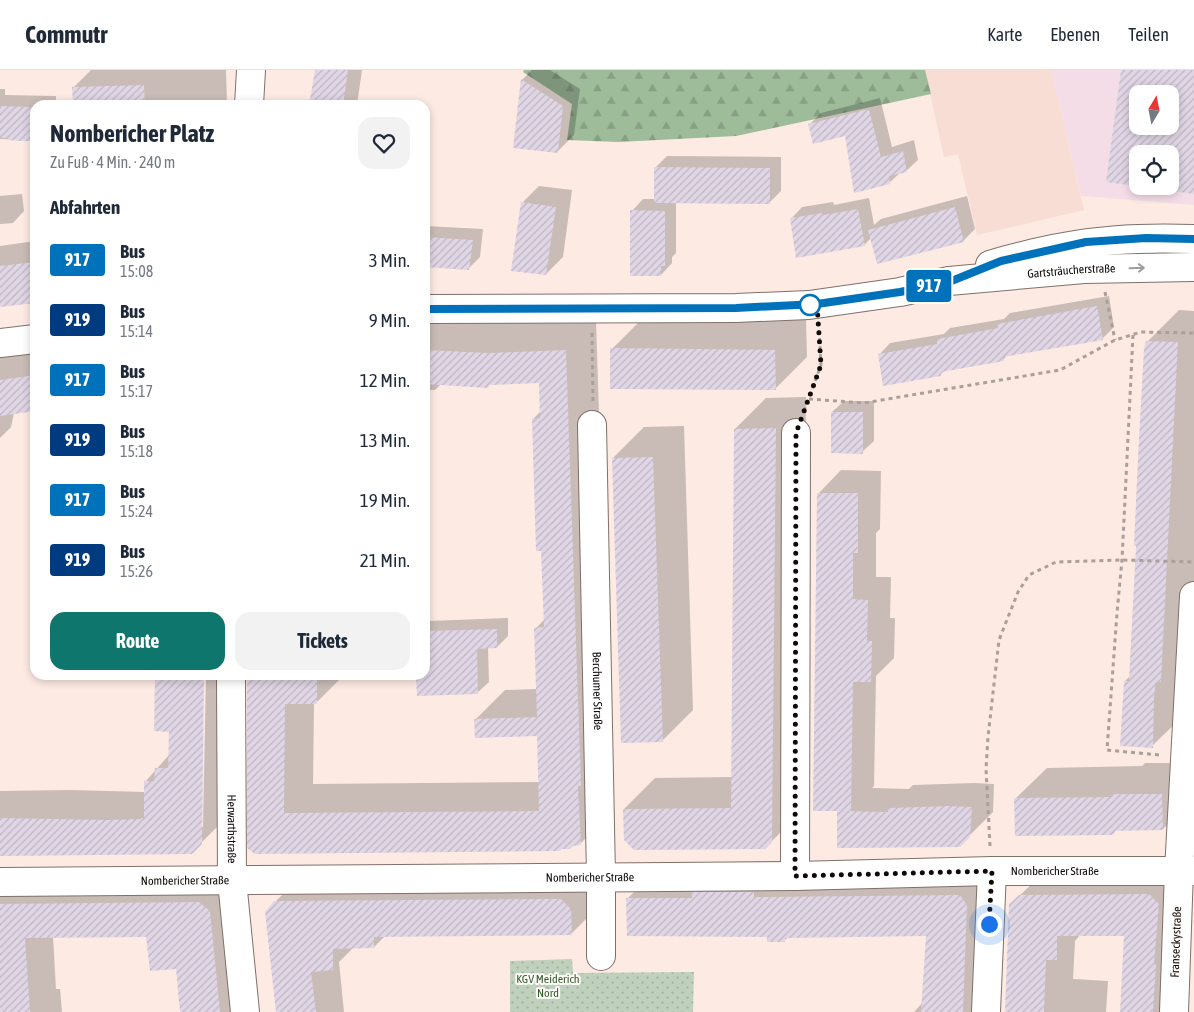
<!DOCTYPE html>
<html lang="de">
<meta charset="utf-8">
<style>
body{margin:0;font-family:"Asap Condensed",sans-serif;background:#f2f2f3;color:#1f2937;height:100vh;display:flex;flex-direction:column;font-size:19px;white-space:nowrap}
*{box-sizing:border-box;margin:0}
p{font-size:16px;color:#747a83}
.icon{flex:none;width:28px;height:28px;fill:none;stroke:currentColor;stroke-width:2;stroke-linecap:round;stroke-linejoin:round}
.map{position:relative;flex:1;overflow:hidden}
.details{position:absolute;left:30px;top:30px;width:400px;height:580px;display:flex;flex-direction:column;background:#fff;border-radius:15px;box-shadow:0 2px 8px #0003}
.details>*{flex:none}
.badge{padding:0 10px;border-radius:4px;font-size:18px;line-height:32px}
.needle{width:32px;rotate:10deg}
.buttons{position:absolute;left:1129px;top:15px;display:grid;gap:10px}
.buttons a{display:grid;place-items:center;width:50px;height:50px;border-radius:10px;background:#fff;box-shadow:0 2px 8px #0003;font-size:25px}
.you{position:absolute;width:25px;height:25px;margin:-12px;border:4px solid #fff;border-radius:50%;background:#1a73e8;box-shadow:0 0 0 8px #1a73e833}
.map>.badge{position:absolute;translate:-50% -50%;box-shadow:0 0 0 2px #fff}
h2{padding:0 20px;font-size:19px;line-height:45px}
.round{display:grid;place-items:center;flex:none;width:52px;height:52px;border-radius:15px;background:#f2f2f3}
.overview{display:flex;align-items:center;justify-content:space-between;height:85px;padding:0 20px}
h1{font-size:24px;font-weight:700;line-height:38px}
.primary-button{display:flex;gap:10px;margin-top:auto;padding:10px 20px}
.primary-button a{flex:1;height:58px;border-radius:15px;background:#0f766e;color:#fff;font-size:20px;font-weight:700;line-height:58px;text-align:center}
.primary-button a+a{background:#f2f2f3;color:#1f2937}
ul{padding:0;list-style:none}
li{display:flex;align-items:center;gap:15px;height:60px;padding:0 20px}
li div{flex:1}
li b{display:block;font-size:19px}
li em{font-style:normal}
li .badge{min-width:55px;font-weight:700;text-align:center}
header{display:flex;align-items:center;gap:30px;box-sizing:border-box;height:70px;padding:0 25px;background:#fff;border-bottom:1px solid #e0e1e3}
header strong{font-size:24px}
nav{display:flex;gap:28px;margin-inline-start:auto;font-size:18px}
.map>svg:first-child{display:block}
</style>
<header>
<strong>Commutr</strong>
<nav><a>Karte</a><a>Ebenen</a><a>Teilen</a></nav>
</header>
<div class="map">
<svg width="1194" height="942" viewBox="0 0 1194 942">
<defs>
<pattern id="forest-firs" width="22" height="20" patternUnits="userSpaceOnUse" patternTransform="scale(1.25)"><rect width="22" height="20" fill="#9ebb9a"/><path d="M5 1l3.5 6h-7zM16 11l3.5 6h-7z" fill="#879f83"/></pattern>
<pattern id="garden-dots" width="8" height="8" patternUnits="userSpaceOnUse" patternTransform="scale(1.25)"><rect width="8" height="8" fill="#bfd0bc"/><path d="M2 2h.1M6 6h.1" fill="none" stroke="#a3b1a0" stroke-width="1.8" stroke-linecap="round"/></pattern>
<pattern id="building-hatch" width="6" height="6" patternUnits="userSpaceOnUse" patternTransform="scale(1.25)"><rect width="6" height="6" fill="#e0d6e5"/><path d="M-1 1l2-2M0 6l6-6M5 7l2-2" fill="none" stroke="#bfb6c3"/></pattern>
</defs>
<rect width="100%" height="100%" fill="#fceae3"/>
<path fill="#f7ddd3" d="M925,0H1051L1084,140L977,165L958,84L944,87Z"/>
<path fill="#f5dde7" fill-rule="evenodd" d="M1051,0H1194V135L1081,126ZM1138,24H1170V56H1138ZM1138,84H1170V116H1138Z"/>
<path fill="url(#forest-firs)" d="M524,0H925L931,24L736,66L618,72L567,70L572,34L523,2Z"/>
<path fill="url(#garden-dots)" d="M572,889L573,903L694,902L693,942H510V891Z"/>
<g fill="#0003">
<path d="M91,0H226L227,35H74L73,18Z"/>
<path d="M316,0H362L357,35H311Z"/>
<path d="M532,0H550L580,19L574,65L557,82L514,76L522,10Z"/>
<path d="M0,19H5V25L56,26V35H35V70L0,69Z"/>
<path d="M880,28L892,77L914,70L918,90L906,101L900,103L890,112L855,121L846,64L810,54L821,43Z"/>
<path d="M667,86L781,87V121L769,133L676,132V183L672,187V193L661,205L632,141L643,129H655V98Z"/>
<path d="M539,116L572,120L563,187L546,204L522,133Z"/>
<path d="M22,124L24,141L13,153L0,154V126Z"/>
<path d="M967,126L975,159L963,171L871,168L864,175L791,149L802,137L833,132L834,135L869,128L874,155L881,149Z"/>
<path d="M425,156L483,159L480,187L469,198L425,196Z"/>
<path d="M35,171V231L0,236V176Z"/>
<path d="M1109,226L1114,257L1102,269L1007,285L1003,290L945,300L941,304L879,285L890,273L944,264L950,258L1004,249L1010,243Z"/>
<path d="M1179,240L1194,241V529L1184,645L1152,676L1125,611L1130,606L1147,272Z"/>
<path d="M643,248L806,249L807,287L775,319L612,279Z"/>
<path d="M425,250L520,253L596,251L610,685V744L580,774L249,777L247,605H344L316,633H314L313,714L540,712L538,664L476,649L505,620L537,619L536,558L545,549L543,480L533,349L541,341L540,312L441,314L435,320H425Z"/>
<path d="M35,279V340L14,343L11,357L0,368V284Z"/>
<path d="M806,327L803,740L765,778L624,739L655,708L733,707L735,359L766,328Z"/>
<path d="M844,331H874V371L862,382L832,342Z"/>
<path d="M684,356L693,640L662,671L613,388L644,357Z"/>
<path d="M841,400L881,401L880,459L876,463V507H891L890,548H895L894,588L876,606L874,716L872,718L909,719L913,715L974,713L994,714L993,742L960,775L838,740L818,424Z"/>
<path d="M508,548V566L497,577H488L489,612L477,623L418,625L417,605H425V553L428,551Z"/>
<path d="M151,605H203L201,757H203L206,605H231L229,745L191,783L0,785V721L71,720L145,722V712L169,685L170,661L156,608H150Z"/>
<path d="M1145,693H1193L1194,728L1163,759L1116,760L1113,764L1015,729L1047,698L1142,696Z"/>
<path d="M784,791V796L992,794V942H914L923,932L927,865L788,867L784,871L627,829L658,798L719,797L725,792Z"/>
<path d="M1179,795L1180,942H1121L1125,865L1081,864L1075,871L1073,909L1108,911L1106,942H1006L1010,835L1050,796Z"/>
<path d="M302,805L597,812L598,837L571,864L385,866L374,877H354L339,892L344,942H277L275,832Z"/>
<path d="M226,806L249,942H181L177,897L148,866L53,867L56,919H60L62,942H0V808Z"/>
</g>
<g fill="url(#building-hatch)" fill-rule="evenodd">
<path d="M315,0H348L343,35H309Z"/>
<path d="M1121,0H1194V124L1106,112ZM1138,24H1170V56H1138ZM1138,84H1170V116H1138Z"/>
<path d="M521,9L563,36L558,83L513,78Z"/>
<path d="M144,15L145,35H73L72,17Z"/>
<path d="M0,36L35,37V69L32,68L31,71H21L7,70V68H0Z"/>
<path d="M869,39L881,87L903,81L907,102L889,106L890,114L854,123L845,66L813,74L808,54Z"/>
<path d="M654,97L770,98V134L654,133Z"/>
<path d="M521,132L556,137L546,205L511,201Z"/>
<path d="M955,137L964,172L877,194L868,160Z"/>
<path d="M858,139L865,176L796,188L790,148L822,143L823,145Z"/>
<path d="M630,140L665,141V196H661V206H630Z"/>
<path d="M425,167L473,170L469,200L425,197Z"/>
<path d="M35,192V233L0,237V196Z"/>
<path d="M1097,236L1103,270L1003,287L1004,291L941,302V306L883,316L878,284L937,274V269L998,258L997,254Z"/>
<path d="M1146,271L1178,272L1161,612H1156L1154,627L1153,678L1120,676L1124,611H1129L1136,476H1134L1138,388L1144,279Z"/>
<path d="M610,278L775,280L776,320L610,319Z"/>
<path d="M425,280L489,283L566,280L581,716H578L581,775L573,776L570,779H561L560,781L255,784L247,778V605L317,607V634H285L284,743L539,741L537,666L475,668L474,649L537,647L534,558L544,557L541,481H536L532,348H540L539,313L489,315L488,318L425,314Z"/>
<path d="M35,305V341L0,346V310Z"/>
<path d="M831,342H863V384L831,383Z"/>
<path d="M776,358L772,772L765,779L634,780L624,770L623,739L731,738L734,359Z"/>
<path d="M653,387L663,672L621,673L612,388Z"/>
<path d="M817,423H858V483H853V529L868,530L867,571H872L871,612H853L851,741H846L888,742V738L950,736L972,737L970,767L960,777L837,778V741H813Z"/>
<path d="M497,559V578L477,579L478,624L417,626L416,607H425V561Z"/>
<path d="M155,605H204L202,774L192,784L0,786V748L108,750L141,749V748H144V711H154L155,698H168L169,662L154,661Z"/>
<path d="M1113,724H1162L1163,760L1113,761V765L1015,766L1014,728L1112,727Z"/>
<path d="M692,822H754V827L960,825L967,835L963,942H921L926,866L785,868V872H767V867L627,866L626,828H692Z"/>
<path d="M1149,824L1159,834L1154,894H1156L1153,942H1120L1124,866H1057V890H1046L1044,942H1005L1009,834L1019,825Z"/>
<path d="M561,829L571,839L572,865L374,867V878L333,879V900L311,902L316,942H276L265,842L274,831Z"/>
<path d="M199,832L210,841L220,942H180L176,899L150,901L146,867L25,868L30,942H0V834Z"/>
</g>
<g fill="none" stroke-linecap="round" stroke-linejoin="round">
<defs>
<g id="minor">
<path d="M249,35L251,0"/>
<path d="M990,195C1004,190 1019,187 1034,183C1089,170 1138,167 1194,169"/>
<path id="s1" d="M425,239L736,238L809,235L900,222L949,211L1084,199L1194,197"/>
<path d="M0,273L35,269"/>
<path id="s2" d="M592,355L601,806V886"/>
<path d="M1194,526L1179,801H1194"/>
<path id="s3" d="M231,605L232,811L245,942"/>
<path d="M795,806L796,363"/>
<path id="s4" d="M0,812L795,806L992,801H1179L1174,942"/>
<path d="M986,942L992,801"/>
</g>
</defs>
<use href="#minor" stroke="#80706a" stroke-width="30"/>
<g stroke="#ac9f99" stroke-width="3" stroke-dasharray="4 4" stroke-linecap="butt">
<path d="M1105,222L1115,270"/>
<path d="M592,263L593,331"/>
<path d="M1133,265L1122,490L1117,543L1107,680L1160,685"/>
<path d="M809,329L864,333L1060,300L1115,270L1141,262L1194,263"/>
<path d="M804,341L821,295L819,258"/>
<path d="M990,776L986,699L988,667L999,570L1018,522L1029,505L1056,492L1122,490L1194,492"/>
</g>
<use href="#minor" stroke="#fff" stroke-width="28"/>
</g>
<defs><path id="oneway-shaft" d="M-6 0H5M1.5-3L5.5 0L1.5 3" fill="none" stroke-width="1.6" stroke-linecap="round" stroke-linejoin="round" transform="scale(1.25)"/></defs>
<use stroke="#9f9d9c" href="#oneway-shaft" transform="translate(1137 198) rotate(-2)"/>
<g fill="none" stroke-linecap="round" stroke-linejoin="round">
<defs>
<path id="line" d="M425,239L736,238L817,234L900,222L949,212L1001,191L1086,172L1146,168L1194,169"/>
</defs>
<use href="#line" stroke="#fff" stroke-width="11"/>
<use href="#line" stroke="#0072bc" stroke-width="8"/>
<path stroke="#0f0a08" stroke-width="5" stroke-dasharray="0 9" d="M810,235L817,234L821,295L796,363L795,806L992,801L989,854"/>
</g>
<circle fill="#fff" stroke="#0072bc" stroke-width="2.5" cx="810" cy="235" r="10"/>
<g text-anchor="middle" stroke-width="4" stroke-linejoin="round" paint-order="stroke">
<g font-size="12" fill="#0f0a08" stroke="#fefbf9">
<text dy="4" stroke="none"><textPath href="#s1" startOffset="649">Gartsträucherstraße</textPath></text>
<text dy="4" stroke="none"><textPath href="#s2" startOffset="266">Berchumer Straße</textPath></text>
<text dy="4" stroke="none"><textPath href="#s3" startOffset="154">Herwarthstraße</textPath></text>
<text dy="4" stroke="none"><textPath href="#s4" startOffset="1055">Nombericher Straße</textPath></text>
<text dy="4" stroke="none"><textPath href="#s4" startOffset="590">Nombericher Straße</textPath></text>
<text dy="4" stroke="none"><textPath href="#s4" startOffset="185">Nombericher Straße</textPath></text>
<text transform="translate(1176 872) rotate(-88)" y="4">Franseckystraße</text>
</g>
<g font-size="12" fill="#345d2e" stroke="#fefbf9">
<text x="548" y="913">KGV Meiderich<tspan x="548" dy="14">Nord</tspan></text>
</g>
</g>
</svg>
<div class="buttons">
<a><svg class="needle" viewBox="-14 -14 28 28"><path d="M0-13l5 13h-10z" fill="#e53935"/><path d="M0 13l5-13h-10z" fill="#747a83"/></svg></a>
<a><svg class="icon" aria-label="locate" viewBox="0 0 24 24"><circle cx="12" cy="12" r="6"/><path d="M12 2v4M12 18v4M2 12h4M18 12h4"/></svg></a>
</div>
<div class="you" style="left:989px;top:854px"></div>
<b class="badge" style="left:929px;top:216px;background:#0072bc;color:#fff">917</b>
<section class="details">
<div class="overview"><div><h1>Nombericher Platz</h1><p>Zu Fuß · 4 Min. · 240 m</p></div><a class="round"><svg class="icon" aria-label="heart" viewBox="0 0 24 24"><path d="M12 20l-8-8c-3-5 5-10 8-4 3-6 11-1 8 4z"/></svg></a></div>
<h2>Abfahrten</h2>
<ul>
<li><span class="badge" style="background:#0072bc;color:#fff">917</span><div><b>Bus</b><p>15:08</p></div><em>3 Min.</em></li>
<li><span class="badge" style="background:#003b80;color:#fff">919</span><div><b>Bus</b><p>15:14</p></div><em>9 Min.</em></li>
<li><span class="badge" style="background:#0072bc;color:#fff">917</span><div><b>Bus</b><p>15:17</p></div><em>12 Min.</em></li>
<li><span class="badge" style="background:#003b80;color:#fff">919</span><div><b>Bus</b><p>15:18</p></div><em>13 Min.</em></li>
<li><span class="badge" style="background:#0072bc;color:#fff">917</span><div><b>Bus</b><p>15:24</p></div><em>19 Min.</em></li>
<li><span class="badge" style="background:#003b80;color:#fff">919</span><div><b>Bus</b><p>15:26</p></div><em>21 Min.</em></li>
</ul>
<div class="primary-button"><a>Route</a><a>Tickets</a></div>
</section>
</div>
